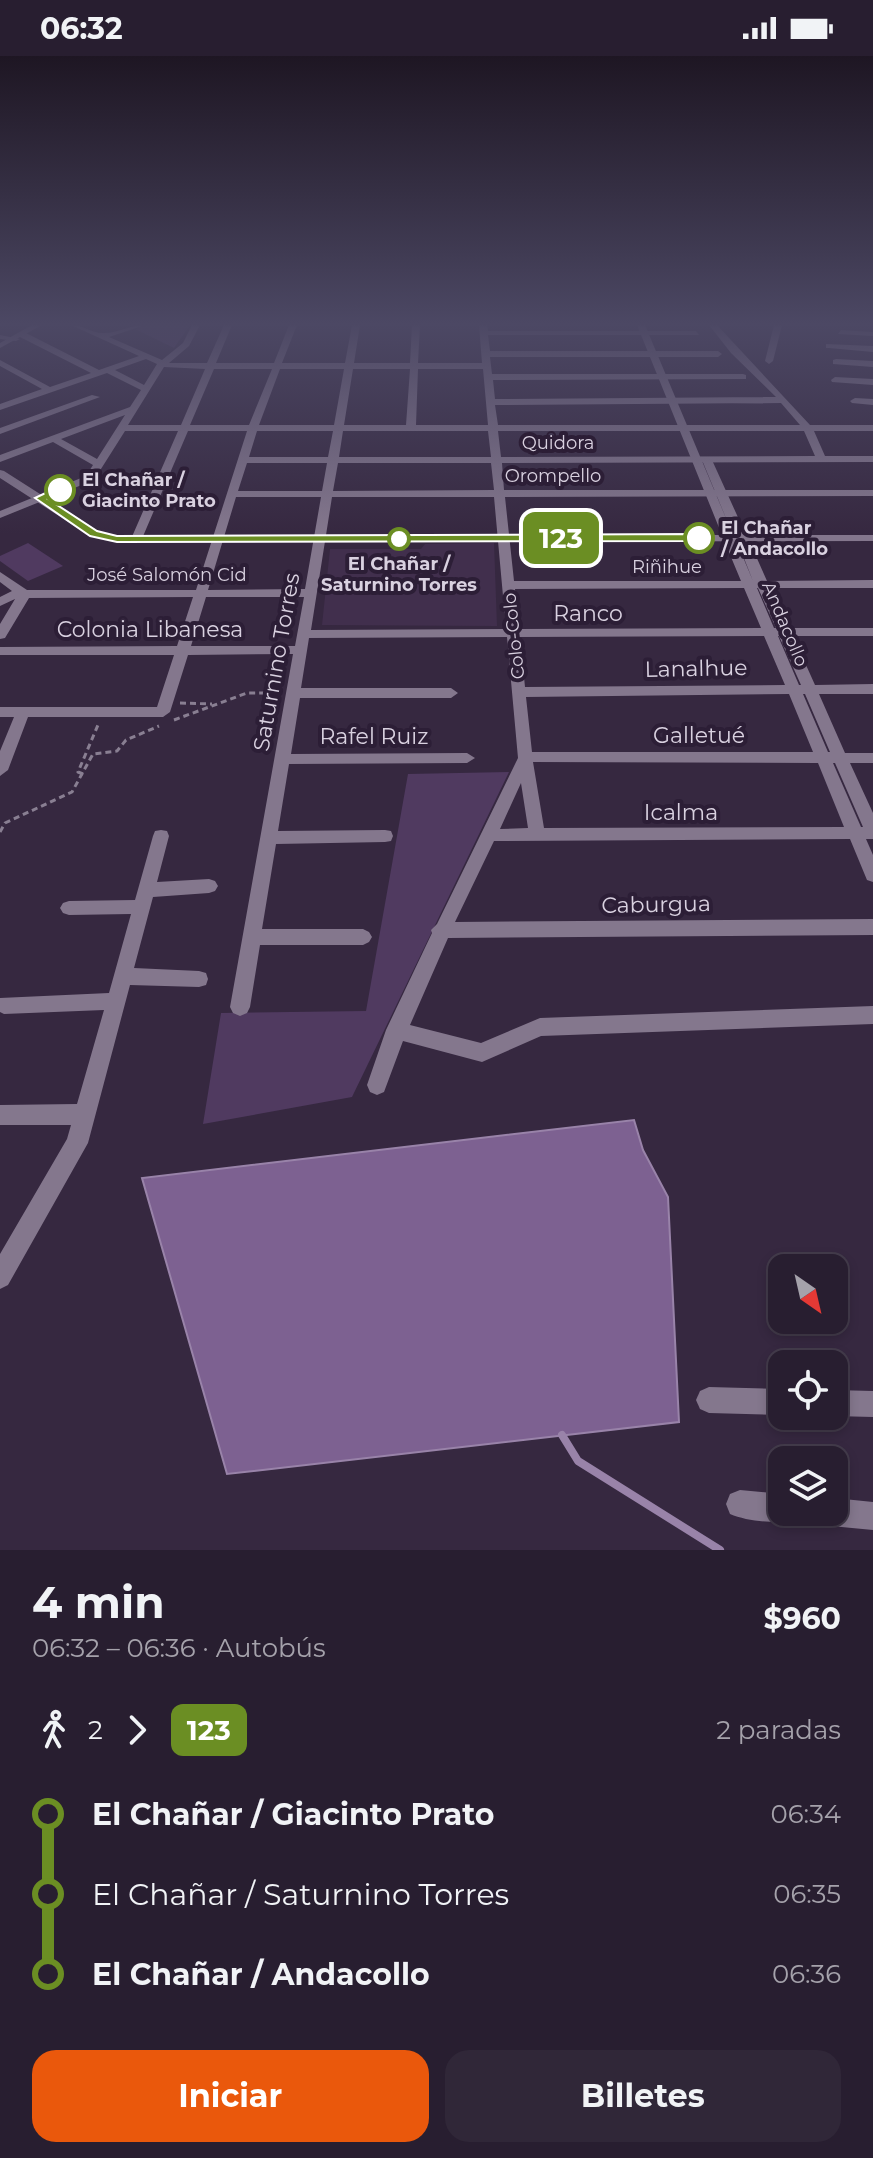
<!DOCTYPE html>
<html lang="es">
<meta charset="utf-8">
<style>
body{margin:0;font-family:Montserrat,sans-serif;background:#302738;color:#f1f3f6;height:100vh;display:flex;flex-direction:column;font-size:30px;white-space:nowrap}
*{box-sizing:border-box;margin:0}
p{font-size:26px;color:#a5a2ab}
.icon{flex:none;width:44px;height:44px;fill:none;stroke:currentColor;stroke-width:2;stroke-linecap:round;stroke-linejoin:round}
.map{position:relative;height:1494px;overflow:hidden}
.panel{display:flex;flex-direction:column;background:#281e30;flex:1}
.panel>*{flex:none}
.badge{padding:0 16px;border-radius:12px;font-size:28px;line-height:52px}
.needle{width:52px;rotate:146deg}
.buttons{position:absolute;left:768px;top:1198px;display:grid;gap:16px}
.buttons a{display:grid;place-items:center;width:80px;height:80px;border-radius:16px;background:#281e30;box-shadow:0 4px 12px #0003,0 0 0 2px #443c4c;font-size:40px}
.map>.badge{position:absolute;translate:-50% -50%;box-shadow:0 0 0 4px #fff}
.legs{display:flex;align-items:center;gap:12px;height:88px;padding:0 32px;font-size:26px}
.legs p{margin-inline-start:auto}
.overview{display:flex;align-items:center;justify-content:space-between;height:136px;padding:0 32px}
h1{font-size:44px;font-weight:700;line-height:60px}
.button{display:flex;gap:16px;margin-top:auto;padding:16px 32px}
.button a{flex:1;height:92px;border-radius:24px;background:#ea580c;color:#fff;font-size:32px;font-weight:700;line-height:92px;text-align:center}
.button a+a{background:#302738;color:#f1f3f6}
ul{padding:0 32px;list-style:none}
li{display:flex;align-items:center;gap:28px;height:80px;font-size:30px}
li i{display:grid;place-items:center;width:12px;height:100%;margin:0 10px;background:currentColor}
li i::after{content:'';width:20px;height:20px;margin:-10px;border:6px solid;border-radius:50%;background:#281e30}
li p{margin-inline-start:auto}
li:first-child i{background:linear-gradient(#0000 50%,currentColor 0)}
li:last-child i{background:linear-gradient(currentColor 50%,#0000 0)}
.status{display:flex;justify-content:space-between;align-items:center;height:56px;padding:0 40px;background:#281e30;direction:ltr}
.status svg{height:22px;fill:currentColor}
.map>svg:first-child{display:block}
</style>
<div class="status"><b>06:32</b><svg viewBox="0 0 49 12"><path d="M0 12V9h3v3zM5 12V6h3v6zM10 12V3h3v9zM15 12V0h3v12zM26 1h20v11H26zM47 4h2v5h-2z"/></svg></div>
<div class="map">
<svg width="873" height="1494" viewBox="0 0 873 1494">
<rect width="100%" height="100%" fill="#362840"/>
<path fill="#412f4d" d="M494,487L497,570L322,569L330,493H421L425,488Z"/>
<g fill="#503a60">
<path d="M147,269H190L174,292L135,273Z"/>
<path d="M28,487L63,510L28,525L0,505V500Z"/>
<path d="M509,716L352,1041L203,1068L221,957L366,955L408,718Z"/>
</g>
<path fill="#7d6191" stroke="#9983a9" stroke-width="2" d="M634,1064L643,1094L668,1141L679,1366L227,1418L142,1122Z"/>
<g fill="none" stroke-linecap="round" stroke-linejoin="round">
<path stroke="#9983a9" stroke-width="8" d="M562,1379L578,1405L720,1494"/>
<g stroke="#897f92" stroke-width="3" stroke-dasharray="6 4" stroke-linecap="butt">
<path d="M180,647L212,648"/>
<path d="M174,664L247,637H277"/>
<path d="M83,718L78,716L98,669"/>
<path d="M0,776L5,767L72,736L93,698L117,695L126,684L159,670"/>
</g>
<g fill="#84778d" fill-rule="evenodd">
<path d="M71,269C83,269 93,278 104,277C118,277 130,269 145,269L109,281L162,304L183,287L192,269H200L189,290L169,307H207L224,269H232L216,307H274L289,269H297L282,307H345L352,269H360L354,307H410L412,269H420L418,307H482L479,269H487L488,275H696L699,279H488L490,295H718L722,298L718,301H490L492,318H743L746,319V323L493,324L495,343L776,341L731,297L709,269H717L810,369H873V375H814L825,400H873V406L502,407L504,434H873V440L505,441L514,525H741L723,482L729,479L735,482L753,525L736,482L738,480L748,482L767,525L873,524V532H771L789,572H873V580H793L815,629L873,628V638H819L845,697H873V707H850L873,757V783H866L873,799V826L867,824L850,783L494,785L455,866L873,863V879L448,882L410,969L481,987L540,962L873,950V968L541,980L482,1006L403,985L384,1036L377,1039L370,1036L367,1029L386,974L432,877L431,874L437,868L518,702L507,581L309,582L301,632H451L458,637L451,642H300L291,698L467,697L475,702L467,707L289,708L278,775L385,774L391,775L393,780L391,785L385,786L276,788L262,873H363L369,876L372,881L369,886L363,889H260L250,951L247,957L240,960L233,957L230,951L293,598L188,599L170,656L163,661H28L8,714L0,720V695L14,661H0V651H157L174,599H0V591L177,590L193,541L29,542L5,582L0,583V568L15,543L0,550V541L12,535L0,526V516L27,534H196L247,375H188L141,485L131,483L178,375H125L94,424L0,462V455L86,420L93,409L53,386L0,406V399L130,351L141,334L107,317L0,354V348L42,333L0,310V304L50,331L91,317L20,281V277H26L99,314L139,300ZM146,303L157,308L144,329L115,314ZM164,311L205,313L181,369H128ZM214,313H272L249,369H190ZM280,313H344L334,369H259ZM353,313H410L406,369H344ZM418,313H483L488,369H416ZM781,347L800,369H498L495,349ZM125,359L97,403L61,383ZM257,375H333L328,401H249ZM343,375H488L491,401H339ZM498,375H804L815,400L501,401ZM247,407H327L322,435H238ZM338,407H491L494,434L333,435ZM236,441H321L305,533L208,534ZM332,441H494L506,573L311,574ZM744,532L761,572L519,573L515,533ZM757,532H758L776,572H774ZM206,541H304L295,590H191ZM764,580L785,629L525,631L520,581ZM778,580H779L801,629H799ZM789,638L813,696H532L526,641ZM803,638H805L830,696H828ZM533,706L818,707L844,771L544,772ZM833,707H835L863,771H861ZM521,727L528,772L500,773Z"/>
<path d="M774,269H782L773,305L769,308L765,305Z"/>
<path d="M841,274L873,276V280L838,278Z"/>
<path d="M0,279L20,283L16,285L0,283Z"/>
<path d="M826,288L873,290V296L829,292H826Z"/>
<path d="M836,303L873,305V311L833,308V304Z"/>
<path d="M835,321L873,323V329L832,326L831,324Z"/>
<path d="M92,339L100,341L0,378V372Z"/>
<path d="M855,342L873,343V349L852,347L850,345Z"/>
<path d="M161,774L167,775L169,780L157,826L209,823L215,825L218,830L215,835L209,837L153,841L134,912L199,915L206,917L208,923L206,929L199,931L130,929L88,1087L8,1229L0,1233V1198L67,1083L71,1069H0V1049L77,1048L104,954L4,958L0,956V942L109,937L131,858L69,859L63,857L60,852L63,847L69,845L135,844L153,780L155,775Z"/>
<path d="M709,1331L782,1333V1359L709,1357L700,1353L696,1344L700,1335Z"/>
<path d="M834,1334L873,1335V1361L834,1360Z"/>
<path d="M740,1434L782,1438V1456H794L792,1462C775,1469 747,1465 730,1458L726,1448L730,1438Z"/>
<path d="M834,1442L873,1446V1474L831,1470L821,1466L817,1456H834Z"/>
</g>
<g fill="#84778d" fill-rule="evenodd">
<path d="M32,269H42L0,292V287Z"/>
<path d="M637,269H645L733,479L702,404L703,402L712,404L746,479H873V485L117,486L90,480L0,422V414L4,415L98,475L117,480L722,479Z"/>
</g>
</g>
<linearGradient id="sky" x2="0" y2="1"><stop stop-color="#1e1623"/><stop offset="0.56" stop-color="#4c4864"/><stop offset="1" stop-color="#4c4864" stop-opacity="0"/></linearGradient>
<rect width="873" height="478" fill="url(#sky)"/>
<path fill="#6b8e23" stroke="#fff" stroke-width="2" d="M56,432L65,434L48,443L97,475L117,480L699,478L704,482L699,485L117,486L90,480L35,442Z"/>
<g fill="#fff" stroke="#6b8e23" stroke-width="4">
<circle cx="60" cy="434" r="14"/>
<circle cx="699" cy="482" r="14"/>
<circle cx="399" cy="483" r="10"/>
</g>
<g text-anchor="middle" stroke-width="8" stroke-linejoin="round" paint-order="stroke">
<g font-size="18" fill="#d9d1e0" stroke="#2c1e36">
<text x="558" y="393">Quidora</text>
<text x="553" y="426">Orompello</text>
<text x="667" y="517">Riñihue</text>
<text x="167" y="525">José Salomón Cid</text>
<text transform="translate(785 568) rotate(67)" y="6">Andacollo</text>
<text transform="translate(514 580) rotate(-96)" y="6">Colo-Colo</text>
</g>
<g font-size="18" font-weight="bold" fill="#d9d1e0" stroke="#2c1e36" text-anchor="start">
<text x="82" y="430">El Chañar /<tspan x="82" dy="21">Giacinto Prato</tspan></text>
<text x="721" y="478">El Chañar<tspan x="721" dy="21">/ Andacollo</tspan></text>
<text x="399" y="514" text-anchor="middle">El Chañar /<tspan x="399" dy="21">Saturnino Torres</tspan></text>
</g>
<g font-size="22" fill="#d9d1e0" stroke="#2c1e36">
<text x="588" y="565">Ranco</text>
<text x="150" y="581">Colonia Libanesa</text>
<text transform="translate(276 606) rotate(-80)" y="8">Saturnino Torres</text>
<text transform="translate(696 612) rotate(-1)" y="8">Lanalhue</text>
<text x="699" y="687">Galletué</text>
<text x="374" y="688">Rafel Ruiz</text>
<text x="681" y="764">Icalma</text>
<text transform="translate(656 848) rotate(-1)" y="8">Caburgua</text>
</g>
</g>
</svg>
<div class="buttons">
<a><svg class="needle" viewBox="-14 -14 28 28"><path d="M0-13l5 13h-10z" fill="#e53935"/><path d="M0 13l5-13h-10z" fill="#a5a2ab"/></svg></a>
<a><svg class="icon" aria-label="locate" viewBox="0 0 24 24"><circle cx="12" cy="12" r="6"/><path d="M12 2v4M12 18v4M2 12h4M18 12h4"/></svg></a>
<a><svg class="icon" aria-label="layers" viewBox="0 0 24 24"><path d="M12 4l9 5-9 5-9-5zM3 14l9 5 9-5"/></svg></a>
</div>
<b class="badge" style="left:561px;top:482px;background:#6b8e23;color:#fff">123</b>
</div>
<section class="panel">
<div class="overview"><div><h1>4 min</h1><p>06:32 – 06:36 · Autobús</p></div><b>$960</b></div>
<div class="legs"><svg class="icon" aria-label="walk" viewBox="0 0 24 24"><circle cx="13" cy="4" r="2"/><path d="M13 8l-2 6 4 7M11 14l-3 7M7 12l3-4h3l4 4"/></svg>2<svg class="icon" aria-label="forward" viewBox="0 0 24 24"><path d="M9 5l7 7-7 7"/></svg><b class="badge" style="background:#6b8e23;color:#fff">123</b><p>2 paradas</p></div>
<ul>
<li><i style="color:#6b8e23"></i><b>El Chañar / Giacinto Prato</b><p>06:34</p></li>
<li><i style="color:#6b8e23"></i><span>El Chañar / Saturnino Torres</span><p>06:35</p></li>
<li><i style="color:#6b8e23"></i><b>El Chañar / Andacollo</b><p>06:36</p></li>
</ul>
<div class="button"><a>Iniciar</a><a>Billetes</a></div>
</section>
